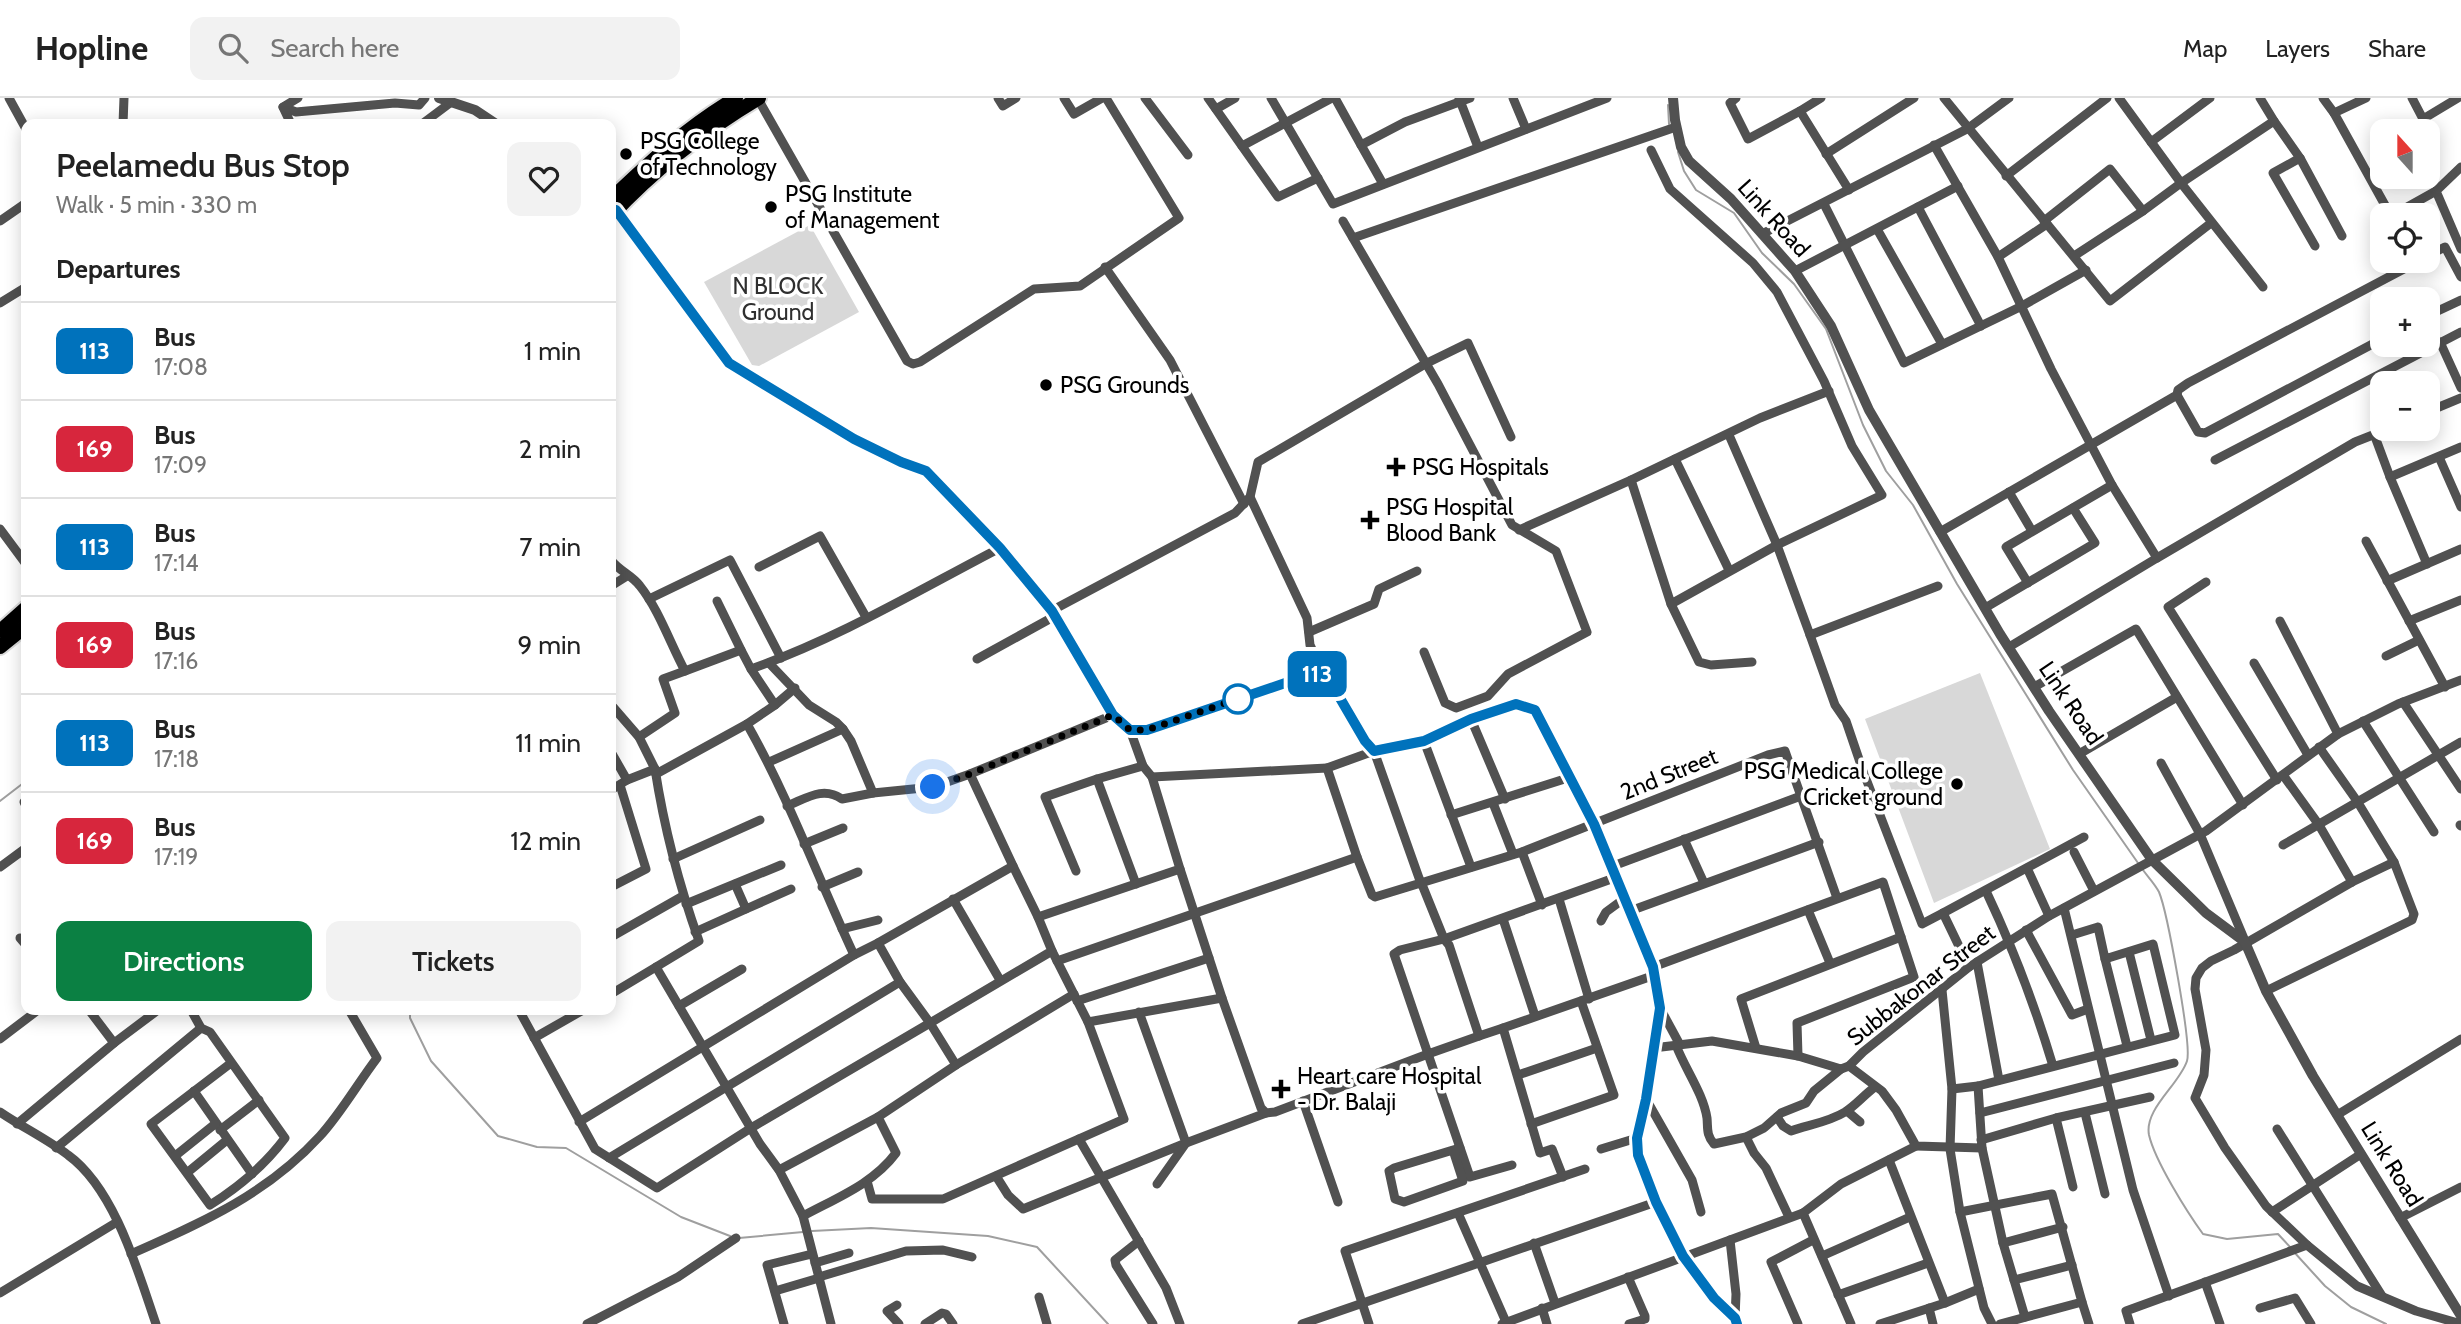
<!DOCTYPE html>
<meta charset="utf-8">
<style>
body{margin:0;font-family:Cabin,sans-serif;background:#f2f2f2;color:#222;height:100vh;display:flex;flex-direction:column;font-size:26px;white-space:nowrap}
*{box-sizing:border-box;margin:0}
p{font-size:23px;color:#767676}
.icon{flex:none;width:38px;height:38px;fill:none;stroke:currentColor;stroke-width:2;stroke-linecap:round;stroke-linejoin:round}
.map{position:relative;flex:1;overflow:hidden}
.details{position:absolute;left:21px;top:21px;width:595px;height:896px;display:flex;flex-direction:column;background:#fff;border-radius:14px;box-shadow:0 4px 18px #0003}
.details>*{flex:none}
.badge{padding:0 14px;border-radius:10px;font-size:24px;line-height:46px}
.needle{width:46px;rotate:339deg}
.fabs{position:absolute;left:2370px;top:21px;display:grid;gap:14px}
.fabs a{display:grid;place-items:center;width:70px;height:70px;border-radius:14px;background:#fff;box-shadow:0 4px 18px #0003;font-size:35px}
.you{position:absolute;width:35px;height:35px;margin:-18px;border:5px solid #fff;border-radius:50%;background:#1a73e8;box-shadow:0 0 0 10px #1a73e833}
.map>.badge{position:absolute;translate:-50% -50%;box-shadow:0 0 0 4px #fff}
h2{padding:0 35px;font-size:26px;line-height:63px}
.round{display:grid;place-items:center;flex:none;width:74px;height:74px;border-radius:14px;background:#f2f2f2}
.summary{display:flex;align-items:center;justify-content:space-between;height:119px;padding:0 35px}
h1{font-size:33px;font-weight:600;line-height:52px}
.button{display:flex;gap:14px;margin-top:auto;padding:14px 35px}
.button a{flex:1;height:80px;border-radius:14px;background:#0b8043;color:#fff;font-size:28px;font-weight:600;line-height:80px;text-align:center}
.button a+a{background:#f2f2f2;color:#222}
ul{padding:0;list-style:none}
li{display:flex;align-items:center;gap:21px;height:98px;padding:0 35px;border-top:2px solid #e0e0e0}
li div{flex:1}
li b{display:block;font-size:26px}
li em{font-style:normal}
li .badge{min-width:77px;font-weight:700;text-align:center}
header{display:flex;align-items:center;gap:42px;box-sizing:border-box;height:98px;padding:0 35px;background:#fff;border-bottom:2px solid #e0e0e0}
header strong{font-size:33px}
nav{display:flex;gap:38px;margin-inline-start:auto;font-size:24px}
.search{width:490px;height:63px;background:#f2f2f2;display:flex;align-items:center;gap:18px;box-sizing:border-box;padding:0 24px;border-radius:14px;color:#767676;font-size:26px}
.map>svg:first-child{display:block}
</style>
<header>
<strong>Hopline</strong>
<div class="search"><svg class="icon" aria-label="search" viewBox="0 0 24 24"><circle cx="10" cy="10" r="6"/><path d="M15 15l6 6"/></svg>Search here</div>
<nav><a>Map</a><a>Layers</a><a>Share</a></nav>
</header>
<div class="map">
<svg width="2461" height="1226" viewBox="0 0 2461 1226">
<rect width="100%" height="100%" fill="#fff"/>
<g fill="#d8d8d8">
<path d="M810,127L859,214L759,268L752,267L704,184Z"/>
<path d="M1980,575L2050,751L1934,805L1865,621Z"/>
</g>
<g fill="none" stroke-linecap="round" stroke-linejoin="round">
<g stroke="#9f9f9f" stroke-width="2">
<path d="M1668,7L1669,26"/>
<path d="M1678,54L1684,73L1696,92L1734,115L1762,155L1794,186L1826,231L1863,327L1886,373L1913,407L1957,486L2073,672L2138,765"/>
<path d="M0,703L26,683"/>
<path d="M2143,772C2148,779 2155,786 2159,794C2167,813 2192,947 2187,963C2179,987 2144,1011 2149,1037C2155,1063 2187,1114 2203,1136L2227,1141L2278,1136L2291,1150"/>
<path d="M410,912V920L431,963L498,1038L537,1049L566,1050L681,1119L730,1138"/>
<path d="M812,1133L871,1130L988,1138L1037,1149L1108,1226"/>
<path d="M739,1140L803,1134"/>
<path d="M2294,1154L2325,1188L2351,1209L2386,1226"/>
</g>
<defs>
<g id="primary">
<path d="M611,101C652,62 687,29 736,0"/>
<path d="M611,118C655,70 704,33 759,0"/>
<path d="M0,533L26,510"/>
<path d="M0,549L26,528"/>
</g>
</defs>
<use href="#primary" stroke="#dbdbdb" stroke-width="18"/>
<g stroke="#515151" stroke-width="9">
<path d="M9,0L26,31"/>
<path d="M998,0L1003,8L1016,0"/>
<path d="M1064,0L1074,16L1102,0"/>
<path d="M1145,0L1188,57"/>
<path d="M1208,0L1278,99L1318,80"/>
<path d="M1271,0L1333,106L1607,0"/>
<path d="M1335,0L1361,47"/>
<path d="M1459,0L1478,49"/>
<path d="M1513,0L1526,31"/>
<path d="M1736,0L1730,5L1748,41L1800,13"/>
<path d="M1821,0L1800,13L1849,92"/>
<path d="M1944,0L2110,203L2211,125"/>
<path d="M2119,0L2181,85L2274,23L2300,60L2342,138"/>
<path d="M2260,0L2274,23"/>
<path d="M2323,0L2334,15L2366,0"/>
<path d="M2412,0L2423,21L2458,0"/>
<path d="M758,1L907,263L913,266L920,264L1034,191L1080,188L1179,120L1106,0"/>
<path d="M283,9L296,14L395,5L419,7L425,0"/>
<path d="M1216,11L1235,0"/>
<path d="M2334,15L2386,109L2393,117"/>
<path d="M123,26L124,0"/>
<path d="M291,26L283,9L298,0"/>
<path d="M422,26L450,5"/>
<path d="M2151,44L2210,0"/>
<path d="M1934,47L1998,159L2051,271L2112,387L2157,460L2355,344L2388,331"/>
<path d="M1242,48L1332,0"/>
<path d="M1826,56L1914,0"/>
<path d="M2300,60L2273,75L2315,148"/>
<path d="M2461,69L2436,93L2461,151"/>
<path d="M2006,78L2107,0"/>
<path d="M1383,86L1361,47L1405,24L1470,0"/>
<path d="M1824,106L1904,265L2022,208L2086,172"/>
<path d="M1918,109L1981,228"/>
<path d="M2393,117L2436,93"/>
<path d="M0,123L26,105"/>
<path d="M1343,123L1438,286L1512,427L1556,453L1587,534L1508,576L1488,598L1456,610L1445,605L1424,554"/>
<path d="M2044,123L2110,71L2143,113L2181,85L2263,189"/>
<path d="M1877,131L1942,246"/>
<path d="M1762,136L1967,31L2009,0"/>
<path d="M1353,140L1676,29"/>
<path d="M2074,158L2143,113"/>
<path d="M2427,158L2445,149L2461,179"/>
<path d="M1998,159L2047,126"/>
<path d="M1105,169L1170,262L1244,406"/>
<path d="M1795,173L1958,88"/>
<path d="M0,205L26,189"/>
<path d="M2427,218L2461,202"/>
<path d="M2440,244L2461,290"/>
<path d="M2177,297L2198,334L2205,335L2382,241"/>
<path d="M2427,314L2461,300"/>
<path d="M2374,336L2390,379L2427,466"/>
<path d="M1729,337L1777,447L1810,537L1938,488"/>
<path d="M2439,359L2461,409"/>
<path d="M1675,361L1729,472"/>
<path d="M2215,362L2461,234"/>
<path d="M2390,379L2461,349"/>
<path d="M1631,382L1760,320L1829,293"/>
<path d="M2009,394L2032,433"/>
<path d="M1250,399L1307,520L1310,547L1323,575"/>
<path d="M0,431L26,466"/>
<path d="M1519,432L1631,382L1671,506L1777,447L1882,397L1852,348L1824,283L1777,194L1753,165L1670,91L1651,52"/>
<path d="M1940,434L2177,297L2178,292L2188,285L2419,163"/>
<path d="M2366,443L2445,589"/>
<path d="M611,462C619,473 632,477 640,488C659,512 670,545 685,573L741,552L751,571C837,541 919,492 1000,450"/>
<path d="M759,469L820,438L866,519"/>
<path d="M2387,483L2461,451"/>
<path d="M2206,484L2168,509L2277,682"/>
<path d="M2028,485L2006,449L2112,387"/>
<path d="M611,488L627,478"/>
<path d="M649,501L730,462L781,560"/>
<path d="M717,503L741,552"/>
<path d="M1671,506L1699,564L1711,567L1752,564"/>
<path d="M1985,510L2095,445L2073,410"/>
<path d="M1051,513L1235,415L1250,399L1258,364L1425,266L1468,245L1511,339"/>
<path d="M2280,523L2338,636"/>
<path d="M2409,523L2461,502"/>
<path d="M1309,534L1374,506L1379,491L1417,473"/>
<path d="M1810,537L1835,607L1846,623L1863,673L1922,826L1943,815"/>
<path d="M2009,549L2157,460"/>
<path d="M2386,558L2419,542"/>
<path d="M977,561L1055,518"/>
<path d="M769,565L809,607L836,624L843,631L769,664"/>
<path d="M2254,565L2308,657"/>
<path d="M2034,589L2136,531L2243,707"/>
<path d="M2403,604L2461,691"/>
<path d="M775,607L795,590"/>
<path d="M613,609L639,639L655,671"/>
<path d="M1471,621L1505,701"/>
<path d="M2363,623L2434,734"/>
<path d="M747,626L775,607L751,571"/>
<path d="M843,631L851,643L873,695"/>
<path d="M639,639L675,615L663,581L685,573"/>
<path d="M1424,643L1471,769"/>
<path d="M2319,649L2357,703L2394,764"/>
<path d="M611,654L627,682L611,692"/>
<path d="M2079,656L2177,599"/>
<path d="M2161,665L2200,736L2245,843"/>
<path d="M656,676L747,626C789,700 818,780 854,857"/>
<path d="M2283,677L2319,727L2352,784"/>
<path d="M1152,679L1327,670"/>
<path d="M1097,681L1136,786"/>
<path d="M627,682L655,671C664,729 679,787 699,843L656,869L760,1046L779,1072L803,1118C836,1100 873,1086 896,1055L878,1019L956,967L930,925L1052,853L1038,819L1180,771L1152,679L1143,668L1130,632"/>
<path d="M26,703L24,704L26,708"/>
<path d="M1493,705L1513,756"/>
<path d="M787,708C807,700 823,688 842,701L873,695L933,689L970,676"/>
<path d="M1451,717L1571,679"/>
<path d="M2460,727L2461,728"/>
<path d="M1684,741L1704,785"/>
<path d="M804,746L843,730"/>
<path d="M2283,747L2461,644"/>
<path d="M1522,754L1542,807"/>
<path d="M2074,754L2094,793"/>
<path d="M673,761L760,722"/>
<path d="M1013,768L970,676L1113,617"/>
<path d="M1613,768L1801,698"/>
<path d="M0,769L26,750"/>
<path d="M2027,770L2049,818"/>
<path d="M1076,773L1045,699L1097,681L1143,668"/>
<path d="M735,786L746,811L791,791"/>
<path d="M611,789L646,771L620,687"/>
<path d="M822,789L858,774"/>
<path d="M1986,793C2013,850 2035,908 2053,968"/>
<path d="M953,801L1000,882"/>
<path d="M1559,801L1589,901"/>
<path d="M686,806L781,767"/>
<path d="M2064,810L2133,1092L2169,1198"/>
<path d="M1808,812L1830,865"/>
<path d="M1630,813L1819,744"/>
<path d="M1503,821L1535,918"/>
<path d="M1601,823L1606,814L1625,800"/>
<path d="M842,831L878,822"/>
<path d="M2026,832L2072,917L2088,911"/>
<path d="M695,834L746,811"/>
<path d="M611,839L683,798"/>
<path d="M20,840L26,847"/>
<path d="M878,845L1013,768L1038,819"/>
<path d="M1052,853L1088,924L1222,900L1180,771"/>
<path d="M2129,854L2151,942"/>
<path d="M2105,861L2127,948"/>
<path d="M1057,863L1357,759"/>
<path d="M1977,864L1999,982"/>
<path d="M1653,869L1883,784L1914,879L1797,925L1798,958"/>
<path d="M1969,869L1943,815L2084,739"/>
<path d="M1942,892L1952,991L1950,1051L1960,1114L1984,1210L1992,1226"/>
<path d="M2266,893L2412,822L2414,816L2394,764L2352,784L2234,852L2211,863L2202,870L2196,880L2195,891L2206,952L2204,977L2195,1000L2225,1050L2266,1108L2307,1147L2357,1188L2416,1213L2461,1226"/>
<path d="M611,896L656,869"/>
<path d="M1222,900L1261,1010L1266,1015L1275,1014L1428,956L1470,1079L1512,1067"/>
<path d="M1077,903L1209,860"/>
<path d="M679,908L742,871"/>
<path d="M1660,910L1680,947"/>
<path d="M191,912L201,930L210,934L285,1040C264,1068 239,1089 210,1107L151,1026L231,965"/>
<path d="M519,912L595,1051L657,1090L751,1030L930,925L900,884L878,845L854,857L579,1024"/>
<path d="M1503,930L1479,938L1449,847L1444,841L1617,779"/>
<path d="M1479,938L1428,956L1394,856L1400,852L1444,841L1421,784L1419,780L1374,653L1327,670L1357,759L1372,797L1375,799L1522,754L1768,657L1785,653L1837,800"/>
<path d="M534,940L583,912"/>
<path d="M0,941L38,912"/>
<path d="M114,945L158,912"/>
<path d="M1676,947C1685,971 1703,995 1707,1020C1708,1030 1706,1037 1714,1046L1746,1039L1764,1030L1781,1015L1806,1005L1814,993L1841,971"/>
<path d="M1653,950L1712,943L1798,958L1841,971L1849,968L1863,954L1969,869L2049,818L2206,733L2338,636L2398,606L2461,582"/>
<path d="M1756,950L1741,901L1901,839"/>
<path d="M956,967L1074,896"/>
<path d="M1849,968L1882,993L1896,1012L1916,1048L1982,1050L1978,988"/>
<path d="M1518,977L1597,950"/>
<path d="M1952,991L1978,988L2175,937L2153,846L2105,861L2098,829L2072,837"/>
<path d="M194,993L252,1076"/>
<path d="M1646,1001L1692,1082L1701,1114"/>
<path d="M1303,1003L1338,1104"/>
<path d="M1847,1013L1860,1024"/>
<path d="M0,1014C22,1029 47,1041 68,1057C115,1091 138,1174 156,1226"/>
<path d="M1980,1015L2174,965"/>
<path d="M2085,1015L2105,1096"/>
<path d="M2337,1017L2461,941"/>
<path d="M1777,1019L1783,1028L1791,1033C1808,1027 1829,1024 1845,1014C1855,1008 1865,996 1875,989"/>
<path d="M2056,1020L2073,1089"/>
<path d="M17,1026L114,945L89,912"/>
<path d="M1531,1026L1614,997L1581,903"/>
<path d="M2277,1031L2382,1198"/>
<path d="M220,1032L259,1002"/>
<path d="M1746,1039L1754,1055L1766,1070L1789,1119"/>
<path d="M1079,1041L1166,1190L1180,1226"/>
<path d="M1981,1042L2056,1020L2150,999"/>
<path d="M56,1050L201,930"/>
<path d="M1982,1050L2003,1145L2025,1219"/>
<path d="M1601,1051L1637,1040"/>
<path d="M1453,1052L1463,1083L1404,1104L1395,1101L1389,1073L1394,1070L1453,1052L1460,1050"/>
<path d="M175,1058L215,1026"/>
<path d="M609,1060L900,884"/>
<path d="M1889,1062L1945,1205"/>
<path d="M779,1072L878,1019"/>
<path d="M188,1074L227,1042"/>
<path d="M996,1078L1008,1097L1023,1111L1186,1045L1139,914"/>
<path d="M1563,1079L1552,1051L1540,1055L1503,930L1655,877"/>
<path d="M867,1083L872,1101H943L1124,1021L1088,924"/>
<path d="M1157,1086L1186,1045L1266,1015"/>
<path d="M1960,1114L2052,1096L2082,1204L2000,1226"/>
<path d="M2272,1114L2361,1056"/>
<path d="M1458,1115L1506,1224"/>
<path d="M1803,1115L1851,1226"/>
<path d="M803,1118L831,1226"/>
<path d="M2400,1120L2461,1089"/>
<path d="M1730,1142L1736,1196L1735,1220"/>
<path d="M1139,1143L1115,1162L1116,1167L1153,1226"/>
<path d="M1534,1145L1555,1205"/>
<path d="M2003,1145L2063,1129"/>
<path d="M131,1156C203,1124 266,1097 320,1038C341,1015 358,985 377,960L349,912"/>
<path d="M1822,1158L1910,1119"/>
<path d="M815,1165L849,1155"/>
<path d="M819,1179L906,1153L943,1152L972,1159"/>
<path d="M1628,1179L1645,1218V1221L1629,1226"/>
<path d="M2014,1182L2072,1167"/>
<path d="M2205,1184L2220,1226"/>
<path d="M775,1193L819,1180"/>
<path d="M0,1195L117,1124"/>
<path d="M1838,1197L1928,1165"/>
<path d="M1039,1199L1047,1226"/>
<path d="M2082,1204L2089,1226"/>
<path d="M897,1207L887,1213L899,1226"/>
<path d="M1542,1210L1547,1226"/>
<path d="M1929,1210L1933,1226"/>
<path d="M2260,1210L2295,1200L2311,1226"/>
<path d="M587,1226L678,1179L736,1140"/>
<path d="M784,1226L767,1167L812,1156"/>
<path d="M925,1226L942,1215L946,1216L953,1226"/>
<path d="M1302,1226L1656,1104"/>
<path d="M1369,1226L1345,1153L1585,1071"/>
<path d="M1502,1226L1803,1115L1841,1086L1916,1048"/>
<path d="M1798,1226L1771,1164L1813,1142"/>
<path d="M1880,1226L1945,1205L1979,1191"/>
<path d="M2130,1226L2126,1213L2307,1147"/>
</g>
<g stroke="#515151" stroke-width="10">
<path d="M439,0L475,12L496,26"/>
<path d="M1673,0L1675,22L1681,49L1689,63L1731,101L1795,173L1831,228L1869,312L2000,536L2049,613L2152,762L2206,815L2245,844L2266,893L2313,978L2461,1218"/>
<path d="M616,112L728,265L854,341L901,364L926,373L1000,450L1051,513L1113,617L1130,632H1147L1294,582L1323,575L1330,583L1365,643L1374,653L1424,643L1471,621L1516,606L1535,612L1594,726L1653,869L1660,910L1646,1001L1637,1040L1638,1057L1656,1104L1683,1158L1714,1200L1735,1220L1737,1226"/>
</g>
<use href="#primary" stroke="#000" stroke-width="14"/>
</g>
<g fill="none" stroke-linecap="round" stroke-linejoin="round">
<defs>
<path id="line" d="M616,112L729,265L854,341L901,364L926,373L1000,450L1052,513L1113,617L1130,632H1147L1159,628L1294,582L1323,575L1330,583L1365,643L1374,653L1424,643L1471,621L1516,606L1535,612L1594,726L1653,869L1660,910L1646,1001L1637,1040L1638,1057L1656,1104L1683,1158L1714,1200L1735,1220L1737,1226"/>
</defs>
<use href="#line" stroke="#fff" stroke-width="16"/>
<use href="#line" stroke="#0072bc" stroke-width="10"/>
<path stroke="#000" stroke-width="7" stroke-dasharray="0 12.6" d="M933,689L970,676L1113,617L1130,632H1147L1249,597L1238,601"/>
</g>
<g fill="#000" stroke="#fff" stroke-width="2.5">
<circle cx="626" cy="56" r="7"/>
<circle cx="771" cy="109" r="7"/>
<circle cx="1046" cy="287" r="7"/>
<path d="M1392.5 358.5h7v7h7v7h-7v7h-7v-7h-7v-7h7z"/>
<path d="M1366.5 411.5h7v7h7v7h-7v7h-7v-7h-7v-7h7z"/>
<circle cx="1957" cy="686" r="7"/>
<path d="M1277.5 980.5h7v7h7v7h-7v7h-7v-7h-7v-7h7z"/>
</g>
<circle fill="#fff" stroke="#0072bc" stroke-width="3.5" cx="1238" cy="601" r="14"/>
<g text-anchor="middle" stroke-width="7" stroke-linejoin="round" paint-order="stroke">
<g font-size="23" fill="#000" stroke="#fff" text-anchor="start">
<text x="640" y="51">PSG College<tspan x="640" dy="26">of Technology</tspan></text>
<text x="785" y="104">PSG Institute<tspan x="785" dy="26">of Management</tspan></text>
<text x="1060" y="295">PSG Grounds</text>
<text x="1412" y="377">PSG Hospitals</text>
<text x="1386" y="417">PSG Hospital<tspan x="1386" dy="26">Blood Bank</tspan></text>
<text x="1943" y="681" text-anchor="end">PSG Medical College<tspan x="1943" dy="26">Cricket ground</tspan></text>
<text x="1297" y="986">Heart care Hospital<tspan x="1297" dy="26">- Dr. Balaji</tspan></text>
</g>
<g font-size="23" fill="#000" stroke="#fff">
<text transform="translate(1774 120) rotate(48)" y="8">Link Road</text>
<text transform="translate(2071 605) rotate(56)" y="8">Link Road</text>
<text transform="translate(1669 676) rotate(-22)" y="8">2nd Street</text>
<text transform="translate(1921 887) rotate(-38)" y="8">Subbakonar Street</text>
<text transform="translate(2392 1066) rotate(58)" y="8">Link Road</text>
</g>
<g font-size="23" fill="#2f2f2f" stroke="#fff">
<text x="778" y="196">N BLOCK<tspan x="778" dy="26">Ground</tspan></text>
</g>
</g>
</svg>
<div class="fabs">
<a><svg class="needle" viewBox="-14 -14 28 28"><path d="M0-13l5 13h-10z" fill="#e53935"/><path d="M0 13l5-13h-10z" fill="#767676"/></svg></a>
<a><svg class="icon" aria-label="locate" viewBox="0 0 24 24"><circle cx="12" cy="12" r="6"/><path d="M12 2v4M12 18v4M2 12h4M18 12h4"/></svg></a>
<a>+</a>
<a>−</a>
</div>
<div class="you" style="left:933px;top:689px"></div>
<b class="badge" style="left:1317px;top:576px;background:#0072bc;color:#fff">113</b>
<section class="details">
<div class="summary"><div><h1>Peelamedu Bus Stop</h1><p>Walk · 5 min · 330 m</p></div><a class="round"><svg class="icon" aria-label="heart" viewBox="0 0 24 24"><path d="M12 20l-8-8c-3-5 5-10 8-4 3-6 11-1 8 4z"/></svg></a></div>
<h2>Departures</h2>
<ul>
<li><span class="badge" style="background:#0072bc;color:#fff">113</span><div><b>Bus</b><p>17:08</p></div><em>1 min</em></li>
<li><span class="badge" style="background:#d7263d;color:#fff">169</span><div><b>Bus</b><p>17:09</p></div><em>2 min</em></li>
<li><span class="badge" style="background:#0072bc;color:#fff">113</span><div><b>Bus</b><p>17:14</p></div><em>7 min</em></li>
<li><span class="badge" style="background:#d7263d;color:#fff">169</span><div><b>Bus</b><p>17:16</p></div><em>9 min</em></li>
<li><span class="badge" style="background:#0072bc;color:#fff">113</span><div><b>Bus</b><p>17:18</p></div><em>11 min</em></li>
<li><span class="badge" style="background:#d7263d;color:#fff">169</span><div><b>Bus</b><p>17:19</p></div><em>12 min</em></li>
</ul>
<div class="button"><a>Directions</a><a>Tickets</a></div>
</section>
</div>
